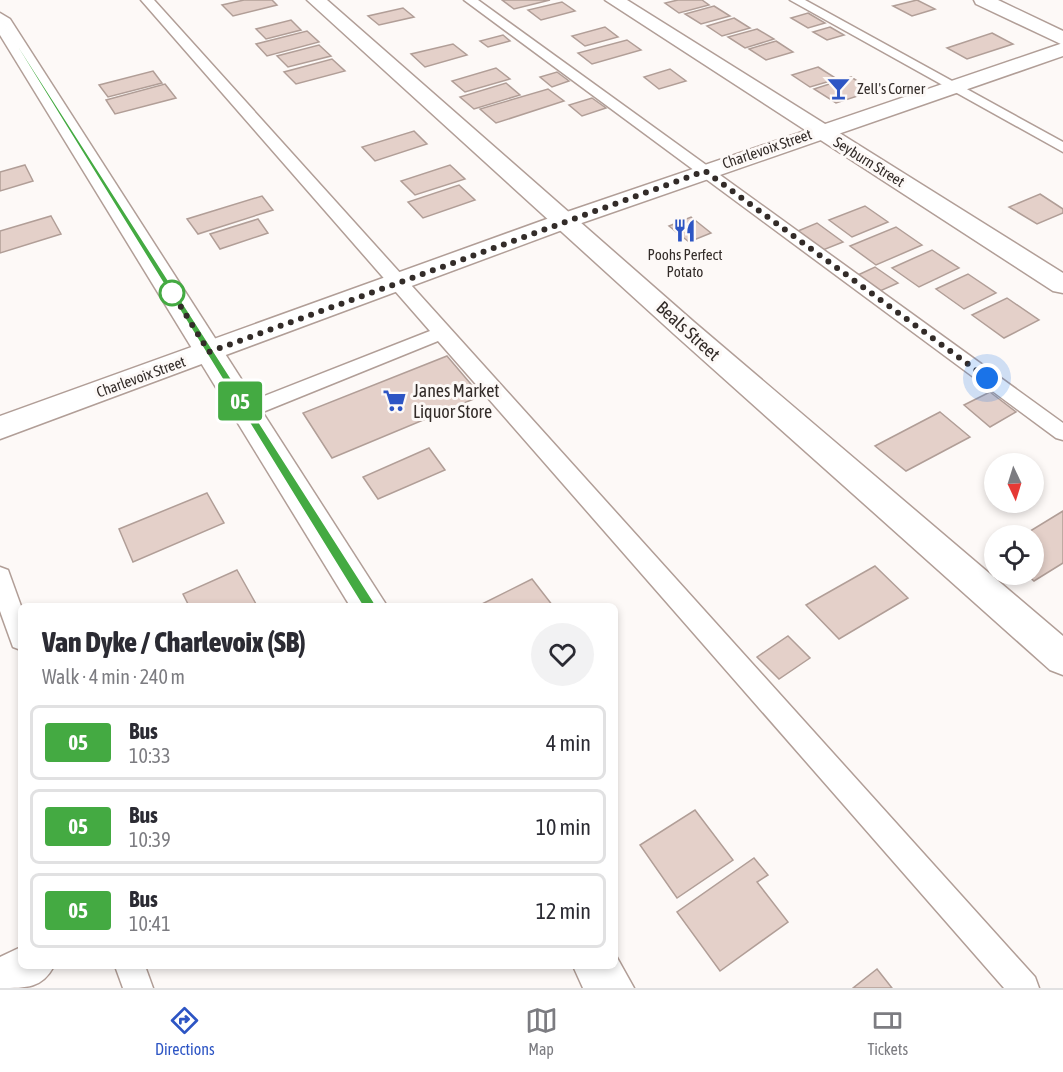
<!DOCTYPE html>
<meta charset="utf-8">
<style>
body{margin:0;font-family:"Asap Condensed",sans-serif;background:#f2f2f3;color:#2b2b33;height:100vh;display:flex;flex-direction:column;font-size:22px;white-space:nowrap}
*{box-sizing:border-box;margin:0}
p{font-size:20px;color:#7c7c81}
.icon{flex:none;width:33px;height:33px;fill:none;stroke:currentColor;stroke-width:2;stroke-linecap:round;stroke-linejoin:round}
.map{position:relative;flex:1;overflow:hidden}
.side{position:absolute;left:18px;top:603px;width:600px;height:366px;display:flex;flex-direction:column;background:#fff;border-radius:9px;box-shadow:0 3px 9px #0003}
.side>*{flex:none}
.badge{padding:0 12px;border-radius:4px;font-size:21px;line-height:39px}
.needle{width:39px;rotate:176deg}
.tools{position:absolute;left:984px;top:453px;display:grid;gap:12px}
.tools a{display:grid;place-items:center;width:60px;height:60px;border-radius:50%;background:#fff;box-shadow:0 3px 9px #0003;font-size:30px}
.you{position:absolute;width:30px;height:30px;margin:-15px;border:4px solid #fff;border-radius:50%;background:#1a73e8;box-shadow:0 0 0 9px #1a73e833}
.map>.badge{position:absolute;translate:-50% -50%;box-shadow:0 0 0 3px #fff}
.round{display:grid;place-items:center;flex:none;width:63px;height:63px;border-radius:32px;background:#f2f2f3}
.overview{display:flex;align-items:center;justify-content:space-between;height:102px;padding:0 24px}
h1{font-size:28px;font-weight:800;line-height:45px}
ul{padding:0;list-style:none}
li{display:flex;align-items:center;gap:18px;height:75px;margin:0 12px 9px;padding:0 12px;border:3px solid #e1e1e2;border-radius:9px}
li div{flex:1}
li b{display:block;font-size:22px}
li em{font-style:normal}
li .badge{min-width:66px;font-weight:700;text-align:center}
.tabs{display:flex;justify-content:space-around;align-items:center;height:84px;border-top:2px solid #e1e1e2;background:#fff;font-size:16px;color:#7c7c81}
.tabs a{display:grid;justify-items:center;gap:3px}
.tabs .on{color:#2d55c4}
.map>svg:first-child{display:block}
</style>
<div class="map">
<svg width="1063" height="988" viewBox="0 0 1063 988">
<rect width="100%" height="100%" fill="#fdf9f7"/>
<g fill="#e4d0c9" stroke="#b19e97" stroke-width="1.5">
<path d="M244,0H272L277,5L233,16L222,5Z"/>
<path d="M502,0H550L514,9Z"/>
<path d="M678,0H702L709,5L679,13L665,3Z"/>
<path d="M917,0L935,9L912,16L893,6Z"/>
<path d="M562,2L575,11L541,20L528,10Z"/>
<path d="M714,6L730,16L701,24L685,14Z"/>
<path d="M403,8L414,17L379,25L368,16Z"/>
<path d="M808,13L825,23L808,28L791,18Z"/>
<path d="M734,18L750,28L722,36L707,26Z"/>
<path d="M291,20L301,30L266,39L256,29Z"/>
<path d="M605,27L618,37L585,46L572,36Z"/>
<path d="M830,27L844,35L827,40L813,32Z"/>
<path d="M757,29L774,39L745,48L728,37Z"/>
<path d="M307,31L319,42L267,56L256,44Z"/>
<path d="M992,33L1013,44L967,59L947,48Z"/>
<path d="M503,35L510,41L488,47L480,41Z"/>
<path d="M627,40L641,50L592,64L578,53Z"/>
<path d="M776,41L793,52L766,60L749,49Z"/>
<path d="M453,44L467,55L425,67L411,54Z"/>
<path d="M319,45L331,56L288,67L277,56Z"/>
<path d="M332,59L345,71L296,84L284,72Z"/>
<path d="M818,67L837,79L810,87L792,75Z"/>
<path d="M496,68L510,79L465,92L452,81Z"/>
<path d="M670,69L686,81L659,89L644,77Z"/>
<path d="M153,71L162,83L108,97L99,85Z"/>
<path d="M557,72L569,81L552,87L540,77Z"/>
<path d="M851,77L873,91L836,103L814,89Z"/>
<path d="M506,83L520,95L474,109L460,97Z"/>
<path d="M165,84L176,98L115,114L106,100Z"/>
<path d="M548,89L564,101L496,123L480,109Z"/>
<path d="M592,98L606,108L582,116L569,105Z"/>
<path d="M414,131L427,144L375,161L362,147Z"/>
<path d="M25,165L33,181L0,191V172Z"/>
<path d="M450,165L465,179L415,195L401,181Z"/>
<path d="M459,185L475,200L423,218L408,202Z"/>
<path d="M1040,194L1063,209V213L1037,224L1009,207Z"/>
<path d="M262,196L273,210L198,234L187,219Z"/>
<path d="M865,206L888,222L852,237L829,220Z"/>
<path d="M51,216L61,234L0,253V231Z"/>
<path d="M691,217L711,233L689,242L669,226Z"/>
<path d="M258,219L268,233L220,249L210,234Z"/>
<path d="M817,223L843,242L823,250L798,231Z"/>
<path d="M896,227L922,245L876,265L850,246Z"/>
<path d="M932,250L959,268L919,287L892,268Z"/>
<path d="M875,267L898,283L880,291L858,275Z"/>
<path d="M968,274L996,293L964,309L936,289Z"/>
<path d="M1007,298L1039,320L1004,338L972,315Z"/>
<path d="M447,356L481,396L332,458L303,413Z"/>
<path d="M990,392L1016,412L990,427L964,405Z"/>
<path d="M940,412L970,437L906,471L875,446Z"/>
<path d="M429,448L445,470L378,499L363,477Z"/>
<path d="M207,493L224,523L133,562L119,529Z"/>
<path d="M1063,511V563L1034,581L1026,574H1034V536H1022Z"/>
<path d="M875,566L908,598L839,639L806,605Z"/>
<path d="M237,570L256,604L189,606L183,594Z"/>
<path d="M532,579L553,606H478Z"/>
<path d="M788,636L810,658L779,679L757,657Z"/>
<path d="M695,810L733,860L677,898L640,845Z"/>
<path d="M754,858L768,875L757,882L788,922L720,971L677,912Z"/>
<path d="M877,969L892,988H853Z"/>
</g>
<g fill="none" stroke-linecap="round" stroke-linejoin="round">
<defs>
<g id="service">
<path d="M141,0H154L1035,977L1039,988H1004L438,341L253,416H239L236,411L239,406L430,331Z"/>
<path d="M464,0H478L1063,423V440L1056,438Z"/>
<path d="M790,0H805L1063,142V152Z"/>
<path d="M0,567L8,570L21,606V650L13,647L0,611Z"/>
<path d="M115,966H145L153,988H123Z"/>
</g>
<g id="minor">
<path d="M307,0H327L694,322L1063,636V675L1050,670L674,334Z"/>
<path d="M605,0H627L1063,273V293L1053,291Z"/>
<path d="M974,0H998L1063,31V45L976,4Z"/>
<path d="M21,947V966H54C42,988 28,988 0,988V957Z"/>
</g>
<path id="tertiary" d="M1063,43V56L573,226L0,439V416L555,216Z"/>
<g id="secondary">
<path d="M0,13L10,19L387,606H350L0,35Z"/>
<path d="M615,954L634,988H583L573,966H615Z"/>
</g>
</defs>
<use href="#service" stroke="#b19e97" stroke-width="3"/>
<use href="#minor" stroke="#b19e97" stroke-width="3"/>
<use href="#tertiary" stroke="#b19e97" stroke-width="3"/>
<use href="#secondary" stroke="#b19e97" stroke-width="3"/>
<use href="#service" fill="#fff" fill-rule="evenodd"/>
<use href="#minor" fill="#fff" fill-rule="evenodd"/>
<use href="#tertiary" fill="#fff" fill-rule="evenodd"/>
<use href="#secondary" fill="#fff" fill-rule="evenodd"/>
</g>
<path fill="#44aa42" stroke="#fff" stroke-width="1.5" d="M0,17L374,602V610H365L0,19Z"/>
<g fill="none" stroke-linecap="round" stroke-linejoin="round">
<path stroke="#332c29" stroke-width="6" stroke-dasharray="0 10.8" d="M172,293L168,286L209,352L705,171L987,378"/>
</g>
<defs>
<symbol id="bar-bare" viewBox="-9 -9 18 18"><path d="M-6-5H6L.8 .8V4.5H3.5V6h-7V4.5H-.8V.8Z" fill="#2d55c4" stroke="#fdf9f7" stroke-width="2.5" paint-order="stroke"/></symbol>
<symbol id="restaurant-bare" viewBox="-9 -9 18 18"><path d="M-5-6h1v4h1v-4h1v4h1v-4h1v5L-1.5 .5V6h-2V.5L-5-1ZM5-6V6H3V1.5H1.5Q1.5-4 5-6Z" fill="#2d55c4" stroke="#fdf9f7" stroke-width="2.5" paint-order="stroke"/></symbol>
<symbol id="supermarket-bare" viewBox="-9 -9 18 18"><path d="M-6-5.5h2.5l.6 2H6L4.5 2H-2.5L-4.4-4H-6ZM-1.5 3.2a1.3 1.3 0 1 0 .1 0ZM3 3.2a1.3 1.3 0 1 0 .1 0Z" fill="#2d55c4" stroke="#fdf9f7" stroke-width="2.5" paint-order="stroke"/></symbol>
</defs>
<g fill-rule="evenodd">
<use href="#bar-bare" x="822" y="72" width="33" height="33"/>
<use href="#restaurant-bare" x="668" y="214" width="33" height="33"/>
<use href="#supermarket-bare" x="378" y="384" width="33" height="33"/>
</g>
<circle fill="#fff" stroke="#44aa42" stroke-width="3" cx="172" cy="293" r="12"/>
<g text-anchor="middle" stroke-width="6" stroke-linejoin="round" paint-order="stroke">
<g font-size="15" fill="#332c29" stroke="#fdf9f7" text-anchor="start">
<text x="857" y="94">Zell's Corner</text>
<text x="685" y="260" text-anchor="middle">Poohs Perfect<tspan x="685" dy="17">Potato</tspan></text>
</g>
<g font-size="15" fill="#332c29" stroke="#fdf9f7">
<text transform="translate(767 149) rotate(-19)" y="5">Charlevoix Street</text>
<text transform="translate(869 162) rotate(32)" y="5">Seyburn Street</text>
<text transform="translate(141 377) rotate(-20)" y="5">Charlevoix Street</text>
</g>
<g font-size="18" fill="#332c29" stroke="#fdf9f7">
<text transform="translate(688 331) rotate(42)" y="6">Beals Street</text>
</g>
<g font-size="18" fill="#332c29" stroke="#fdf9f7" text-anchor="start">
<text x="413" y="397">Janes Market<tspan x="413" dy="21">Liquor Store</tspan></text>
</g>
</g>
</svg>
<div class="tools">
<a><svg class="needle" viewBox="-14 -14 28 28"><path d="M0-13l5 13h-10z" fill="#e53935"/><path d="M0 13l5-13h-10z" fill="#7c7c81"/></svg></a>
<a><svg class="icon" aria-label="locate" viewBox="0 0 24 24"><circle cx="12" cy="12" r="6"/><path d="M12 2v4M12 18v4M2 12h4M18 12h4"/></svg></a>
</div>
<div class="you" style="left:987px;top:378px"></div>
<b class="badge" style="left:240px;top:401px;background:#44aa42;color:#fff">05</b>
<section class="side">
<div class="overview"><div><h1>Van Dyke / Charlevoix (SB)</h1><p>Walk · 4 min · 240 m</p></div><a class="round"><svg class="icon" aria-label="heart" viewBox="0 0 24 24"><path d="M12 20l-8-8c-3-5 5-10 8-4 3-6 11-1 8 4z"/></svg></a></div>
<ul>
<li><span class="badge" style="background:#44aa42;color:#fff">05</span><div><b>Bus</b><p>10:33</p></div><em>4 min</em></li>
<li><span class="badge" style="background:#44aa42;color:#fff">05</span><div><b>Bus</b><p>10:39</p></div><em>10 min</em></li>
<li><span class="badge" style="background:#44aa42;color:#fff">05</span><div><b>Bus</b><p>10:41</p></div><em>12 min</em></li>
</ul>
</section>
</div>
<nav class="tabs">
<a class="on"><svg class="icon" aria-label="directions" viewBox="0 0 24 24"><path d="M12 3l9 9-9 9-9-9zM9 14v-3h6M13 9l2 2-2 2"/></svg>Directions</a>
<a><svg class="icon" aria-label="map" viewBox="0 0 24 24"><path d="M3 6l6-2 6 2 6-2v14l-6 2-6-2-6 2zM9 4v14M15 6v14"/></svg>Map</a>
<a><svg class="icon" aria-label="tickets" viewBox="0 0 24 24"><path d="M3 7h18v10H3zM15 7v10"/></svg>Tickets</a>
</nav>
